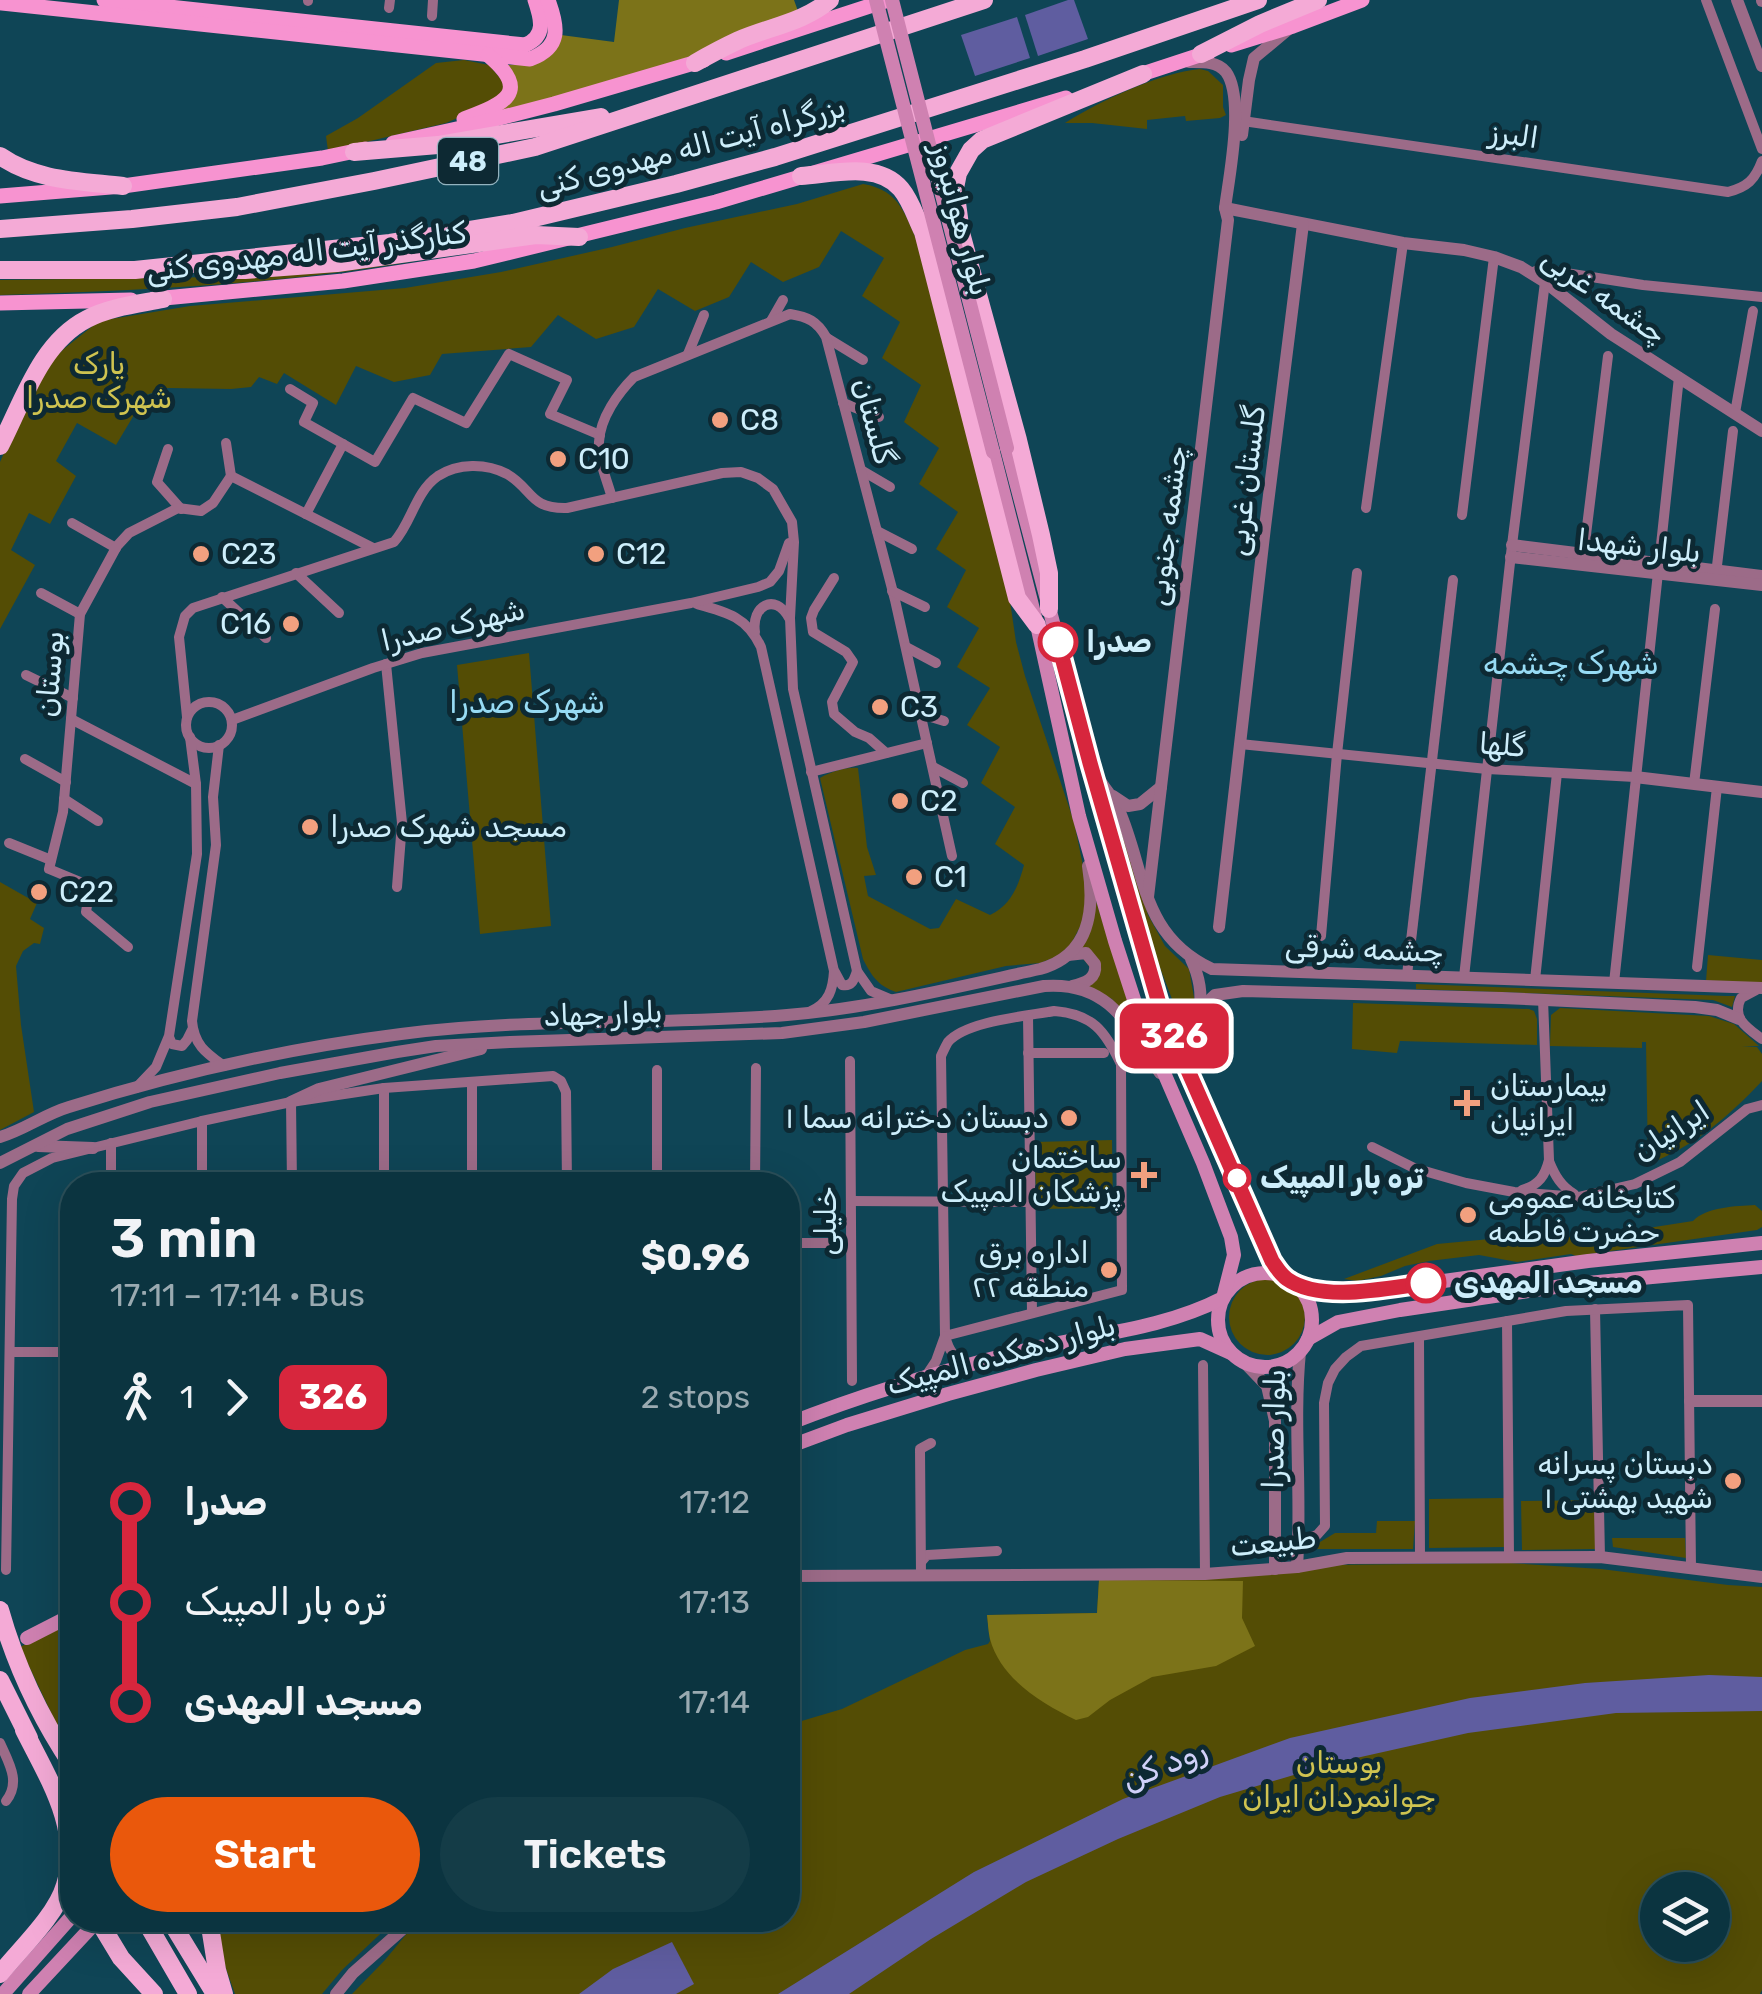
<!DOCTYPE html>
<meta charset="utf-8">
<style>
body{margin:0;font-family:Rubik,Vazirmatn,sans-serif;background:#143c47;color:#f1f3f6;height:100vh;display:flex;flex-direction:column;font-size:38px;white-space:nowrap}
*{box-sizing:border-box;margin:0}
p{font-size:32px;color:#9aaab1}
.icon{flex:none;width:55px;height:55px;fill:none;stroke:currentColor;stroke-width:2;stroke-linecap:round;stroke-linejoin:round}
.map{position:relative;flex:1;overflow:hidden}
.panel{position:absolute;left:60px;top:1172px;width:740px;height:760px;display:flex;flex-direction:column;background:#0b3440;border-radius:40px;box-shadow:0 10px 40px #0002,0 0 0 2px #2b4f59}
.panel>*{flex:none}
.badge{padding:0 20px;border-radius:15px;font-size:35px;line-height:65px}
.tools{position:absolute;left:1640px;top:1872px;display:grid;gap:20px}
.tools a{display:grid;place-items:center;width:90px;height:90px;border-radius:50%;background:#0b3440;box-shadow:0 10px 40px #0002,0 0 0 2px #2b4f59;font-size:50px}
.map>.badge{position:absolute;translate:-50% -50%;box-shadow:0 0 0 5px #fff}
.legs{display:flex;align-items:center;gap:15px;height:110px;padding:0 50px;font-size:32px}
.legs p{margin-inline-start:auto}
.summary{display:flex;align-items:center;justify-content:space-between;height:170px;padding:0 50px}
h1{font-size:55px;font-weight:600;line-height:75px}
.action{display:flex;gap:20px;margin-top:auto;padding:20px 50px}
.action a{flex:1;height:115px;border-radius:60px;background:#ea580c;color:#fff;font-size:40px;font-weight:600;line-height:115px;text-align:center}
.action a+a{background:#143c47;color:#f1f3f6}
ul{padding:0 50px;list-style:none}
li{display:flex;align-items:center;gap:35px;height:100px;font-size:38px}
li i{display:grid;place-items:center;width:15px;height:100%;margin:0 12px;background:currentColor}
li i::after{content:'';width:25px;height:25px;margin:-12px;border:8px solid;border-radius:50%;background:#0b3440}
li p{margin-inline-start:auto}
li:first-child i{background:linear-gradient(#0000 50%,currentColor 0)}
li:last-child i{background:linear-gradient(currentColor 50%,#0000 0)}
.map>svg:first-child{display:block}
</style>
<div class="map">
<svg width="1762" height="1994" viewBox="0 0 1762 1994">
<rect width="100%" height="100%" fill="#0f4556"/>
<g fill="#544d05" fill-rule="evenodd">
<path d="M464,60L489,65L505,84L499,100L446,123L328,151L326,136L358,118L436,63Z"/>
<path d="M1200,69L1208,71L1223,85V107L1226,115L1220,118L1186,121L1185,116L1147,120V129L1092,123H1065C1100,101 1159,73 1200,69Z"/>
<path d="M863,184C901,190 905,216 920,247L1007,581L1016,642L1025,676L1074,822L1088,890L1087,913L1071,944L1058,956L1040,963L1006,966L896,992C878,986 871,975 863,959L820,778C831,772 845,767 858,768L867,847L876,875L864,876L868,896L930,929L939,928L956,899L990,915C1011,905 1018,887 1024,865L995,844L1015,807L981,783L1000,747L967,725L990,688L957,667L979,628L947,607L966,570L936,549L958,512L919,484L939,448L904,422L921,385L882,358L900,322L862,296L884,258L841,231L819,267L783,282L751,262L729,297L695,311L658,289L634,327L596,339L558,315L531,347L442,354L430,375L394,382L356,366L336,405L284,373L277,384L259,377L251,387L231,389L168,388L146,395L116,445L77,423L56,461L76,476L50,524L29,513L11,550L35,565L0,629V462L20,417L48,364L65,348L99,321L190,306L405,288L501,272L612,247L685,228L797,204Z"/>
<path d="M437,257C293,284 146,290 0,295V280L218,277Z"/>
<path d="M529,653L551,926L480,934L457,665Z"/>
<path d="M1114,812H1118L1148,915L1165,946L1189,969L1195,1003L1183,1016L1177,1012L1149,939Z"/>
<path d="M0,882L37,903L30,919L44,928L40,944L34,943L23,951L16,966L21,1025L34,1112L0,1130Z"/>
<path d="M1095,898L1137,1030L1112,999L1085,986L1097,976L1076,950Z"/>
<path d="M1708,955L1762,960V985L1706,981Z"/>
<path d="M1416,984L1726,996H1735L1732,1007L1713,1000L1416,989Z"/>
<path d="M1353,1003L1529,1009L1534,1011L1537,1019V1045L1400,1041L1397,1053L1352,1049Z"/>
<path d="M1560,1008L1709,1016L1734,1024L1759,1046H1742L1757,1047L1762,1054V1081C1729,1116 1694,1147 1648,1164L1646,1042H1642V1048L1550,1046L1551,1015Z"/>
<path d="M1112,1140L1113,1208L1036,1209L1035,1142Z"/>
<path d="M1755,1205L1762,1211V1227L1757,1230L1576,1256L1571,1254L1517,1262L1479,1255L1429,1261L1405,1266L1381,1276L1357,1281L1344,1279L1437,1244L1490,1239L1493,1245L1635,1230L1693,1221C1706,1207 1736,1206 1755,1205Z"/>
<circle cx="1267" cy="1317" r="38"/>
<path d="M1505,1498L1506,1547L1429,1548V1499Z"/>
<path d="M1595,1500L1596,1549L1522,1550L1521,1501Z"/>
<path d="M1377,1521H1415L1413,1549H1314L1315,1545L1335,1533H1376Z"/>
<path d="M1612,1538H1685L1686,1558L1613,1547Z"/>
<path d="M1509,1563L1601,1569L1728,1585L1762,1587V1990L1760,1994H352L385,1960L418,1920H788V1725L842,1709L965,1650L988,1644L990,1641L987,1615L1097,1613L1099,1580L1322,1565ZM1658,1890H1712V1945H1658Z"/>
<path d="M72,1620V1749L54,1719L20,1647Z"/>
<path d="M215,1920H395L342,1970L322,1994H235L224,1963Z"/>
</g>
<g fill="#7c7319">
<path d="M619,0H794L799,14L678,61L570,94L495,112L503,107L505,65C534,65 551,67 561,35L614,42Z"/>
<path d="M1099,1580L1243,1581L1242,1618L1255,1646L1216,1666L1152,1677L1110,1700L1088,1717L1076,1720C1041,1703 1001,1679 990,1639C988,1631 988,1622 987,1615L1097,1613Z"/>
</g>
<g fill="#5f5da0">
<path d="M1068,0H1074L1088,39L1038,56L1025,15Z"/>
<path d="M1017,17L1030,58L975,76L961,35Z"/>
<path d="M1709,1675L1762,1677V1711L1616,1713L1468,1733L1334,1763L1220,1797L1118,1839L1026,1882L931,1939L849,1994H778L974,1872L1123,1799L1290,1738L1470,1698L1585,1683Z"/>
<path d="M672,1942L694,1984L676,1994H579L613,1969Z"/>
</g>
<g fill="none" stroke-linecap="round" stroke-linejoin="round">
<g stroke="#9c6b88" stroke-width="10">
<path d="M1706,0L1762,149"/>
<path d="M308,1V0"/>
<path d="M389,8L390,0"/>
<path d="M432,16L433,0"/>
<path d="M1243,121L1728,192C1747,187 1755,180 1762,161"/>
<path d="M1531,273L1540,269L1643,285L1762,297"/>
<path d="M771,321L783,300"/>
<path d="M827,338L863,360"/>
<path d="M688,354L704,315"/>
<path d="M290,389L313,403L304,422L375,462L413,398L466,423L509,354L567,380L550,414L600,435"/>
<path d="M843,403L879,417"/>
<path d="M1735,413L1753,311"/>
<path d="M226,443L231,476"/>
<path d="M168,449L157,482L181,509"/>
<path d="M861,470L890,487"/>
<path d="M612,498C607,480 598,460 599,442C600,418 618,393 634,377L790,314C808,317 817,321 826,337L895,600L952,856"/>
<path d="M1366,508L1403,243"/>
<path d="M306,514L343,444"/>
<path d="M1462,515L1494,257"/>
<path d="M72,523L116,548"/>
<path d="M877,531L912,549"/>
<path d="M1583,559L1608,356"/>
<path d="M296,573L339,613"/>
<path d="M1716,574L1733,431"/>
<path d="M834,578L814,610L811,618L813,632L846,652L853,662L832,702L834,714L855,732L869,738L886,753"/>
<path d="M892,591L925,607"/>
<path d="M41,593L80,614"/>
<path d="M222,597L266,638"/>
<path d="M697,604C727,612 747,617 761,647L834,971C833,989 829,1003 811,1011"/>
<path d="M755,632C751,606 775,592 789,618"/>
<path d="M906,647L936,663"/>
<path d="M386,664L402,823L397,887"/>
<path d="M26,675L73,698"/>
<circle cx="209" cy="725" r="23"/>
<path d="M921,714L944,721"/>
<path d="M187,717L179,637L185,616L193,608L394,542C412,522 415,492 438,476C458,463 486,463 507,474C533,489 529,509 567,508L722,473L741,472L758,478L773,489L792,522L794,542L790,618L793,689L857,971L871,991L890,999"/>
<path d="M71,719L196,784"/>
<path d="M232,720L373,668L422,653L691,603L758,587L770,582L779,571L789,543"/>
<path d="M1240,744L1487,769L1635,777"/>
<path d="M219,745L213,797L216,845L192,1021C194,1045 206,1053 224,1066"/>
<path d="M25,759L66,782"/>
<path d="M933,767L963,783"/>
<path d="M811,772L927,743"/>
<path d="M1694,784L1715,609"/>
<path d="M64,799L98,821"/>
<path d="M9,843L51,860"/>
<path d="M1321,936L1337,754L1357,573"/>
<path d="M128,947L86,912L90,886L49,869L63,812L80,614L117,546L129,533L178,508L201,511L213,503L231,476L373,548"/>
<path d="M1697,967L1717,787"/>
<path d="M835,972L842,985C852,987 854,980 857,971"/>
<path d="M1407,975L1453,580"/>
<path d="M1464,977L1512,545L1545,282"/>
<path d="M1535,980L1557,773"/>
<path d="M1614,983L1679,377"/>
<path d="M1756,990L1741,998C1731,1018 1747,1028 1762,1039"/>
<path d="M1054,1011C1093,1014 1105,1031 1121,1064L1122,1290L945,1336L941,1056C943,1052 945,1047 948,1042C966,1021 1027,1016 1054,1011Z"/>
<path d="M1028,1016L1032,1313"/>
<path d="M169,1037L172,1044L182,1046L187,1040L192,1030"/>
<path d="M1028,1053H1104"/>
<path d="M850,1061L852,1381"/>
<path d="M657,1070V1185"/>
<path d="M472,1082V1185"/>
<path d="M136,1088L156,1067L169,1036L197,854L196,784L190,737"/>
<path d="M384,1088V1185"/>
<path d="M291,1102L292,1185"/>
<path d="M202,1121V1185"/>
<path d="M1372,1147L1414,1168L1466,1183L1514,1192L1578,1197L1635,1184L1680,1162L1747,1109L1762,1105"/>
<path d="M1549,1161C1555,1176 1561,1186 1574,1194"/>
<path d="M111,1185V1143"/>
<path d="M755,1185L756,1068"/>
<path d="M1522,1190C1539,1185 1545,1176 1549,1160L1543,999"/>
<path d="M851,1201L1030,1202"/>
<path d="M788,1243H851"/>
<path d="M1595,1309L1600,1557"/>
<path d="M1507,1321L1509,1557"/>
<path d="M1419,1337L1420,1557"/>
<path d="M10,1352H72"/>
<path d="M1203,1365L1205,1574"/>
<path d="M926,1376L936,1361L945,1336C949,1351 954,1357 966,1366"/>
<path d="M1298,1541L1317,1535L1325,1526L1324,1403L1328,1383L1335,1369L1346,1357L1361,1346L1566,1311L1688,1305L1691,1568"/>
<path d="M921,1562L927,1555L997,1551"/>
<path d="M6,1570L12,1199L14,1186L23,1173L52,1158L202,1121L291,1102L384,1088L553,1076L561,1081L566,1092L567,1185"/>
<path d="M921,1575L920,1449L931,1443"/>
<path d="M0,1743C9,1763 21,1782 6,1801"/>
</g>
<g stroke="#9c6b88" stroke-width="12">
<path d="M1737,0L1762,66"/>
<path d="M1762,0V1"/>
<path d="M1242,135L1249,80L1254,58L1290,28"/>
<path d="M1225,208L1403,243L1464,250L1494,257L1521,267L1545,282L1611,334L1762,431"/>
<path d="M1512,545L1762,576"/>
<path d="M1511,557L1762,585"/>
<path d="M1098,777C1104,789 1114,797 1119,810C1146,872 1140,935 1212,969L1762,988"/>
<path d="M1635,777L1762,792"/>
<path d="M1113,796L1128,806L1140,804L1161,787"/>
<path d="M1148,897L1228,220L1225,208C1229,177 1245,98 1226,72C1217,61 1202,62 1189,62"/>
<path d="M1219,927L1265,527L1303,224"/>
<path d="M1068,955L1086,953L1095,964C1097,979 1085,983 1072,986"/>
<path d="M1191,959C1199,976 1203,992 1199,1010"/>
<path d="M1188,1065L1186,1040L1190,1025L1199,1010L1215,995L1243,991L1502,998L1695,1007L1717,1010L1739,1019"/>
<path d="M291,1102L319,1089L481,1049"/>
<path d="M0,1137C24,1130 45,1114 69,1107C177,1073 290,1048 401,1034C529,1017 659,1026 787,1015C872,1008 957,987 1040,969C1090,955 1095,910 1088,866"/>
<path d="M38,1146L93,1148"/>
<path d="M0,1163L67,1129L150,1102L280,1073L397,1052L436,1046L510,1042L782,1033L864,1022L1044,986C1110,981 1129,1026 1160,1073"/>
<path d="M1246,1364L1267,1386L1275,1421V1569"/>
<path d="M1690,1401H1762"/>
<path d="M1297,1567C1302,1495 1293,1423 1300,1352"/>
<path d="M788,1576L1205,1574L1297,1567L1347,1558L1600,1557L1762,1577"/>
<path d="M336,1994L353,1973L413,1920"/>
</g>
<g stroke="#cf81b1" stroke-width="14">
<path d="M1007,448L1090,763L1161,1007L1272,1261L1282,1276"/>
<circle cx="1265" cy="1320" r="47"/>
<path d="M1296,1284L1336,1293L1371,1291L1588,1261L1762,1243"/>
<path d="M1308,1339L1338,1322L1400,1310L1576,1284L1762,1267"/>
<path d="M788,1424C866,1393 948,1369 1030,1349C1095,1334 1163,1329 1223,1298L1234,1255L1231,1237L1203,1163L1139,1015L1115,941L1079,816L1037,625L993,452"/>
<path d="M788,1447L847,1425L948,1394L1036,1370L1125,1349L1200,1339L1231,1353"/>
<path d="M27,1638L72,1615"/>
<path d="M3,1994L72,1916"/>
<path d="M29,1994L98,1920"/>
</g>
<g stroke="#f793d0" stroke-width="15">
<path d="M104,0L525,45C547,36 541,18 535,0"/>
<path d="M2,3L530,59C562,47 558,27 548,0"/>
<path d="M1231,45L1293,26L1362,0"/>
<path d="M726,53L888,0"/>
<path d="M1136,76L1209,52"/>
<path d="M464,119C503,104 533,93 488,55"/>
<path d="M393,143L461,128L554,104L704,60"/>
<path d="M0,196L123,186L322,158L365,149"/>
<path d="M154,299L343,281L474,261L716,202L1066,98"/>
<path d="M0,303L131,300"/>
</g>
<g stroke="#f4aad6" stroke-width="18">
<path d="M1201,54L1260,24L1318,0"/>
<path d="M695,63C709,55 724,47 739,40C769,27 804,22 830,0"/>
<path d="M354,152L438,145L601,117"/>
<path d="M0,156C36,181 80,181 123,186"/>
<path d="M801,176C832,174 878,161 901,189C911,201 916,218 923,232L1017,598L1037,625"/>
<path d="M0,229L132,219L237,207L374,181L535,147L984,0"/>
<path d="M0,270H135L390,243L513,223L676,184L775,157L1085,59L1258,0"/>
<path d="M215,270H245L337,263L536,235L579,237"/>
<path d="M0,446C23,402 40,343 87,319C110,307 138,304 163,299"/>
<path d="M1049,609V573L1041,535L1018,440L961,233L955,188L958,173L971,150L982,140L1143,74"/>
<path d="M0,1610C16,1667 40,1717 72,1765"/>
<path d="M0,1680L29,1738"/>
<path d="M98,1920L121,1958L154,1994"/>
<path d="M145,1920L188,1994"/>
<path d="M170,1920L215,1994"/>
<path d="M209,1920L217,1970L224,1994"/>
<path d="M0,1974C20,1949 56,1916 65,1885C82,1830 48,1778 24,1730"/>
</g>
<g stroke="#cf81b1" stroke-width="14">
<path d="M876,0L993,452"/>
<path d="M892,0L1007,448"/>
</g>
</g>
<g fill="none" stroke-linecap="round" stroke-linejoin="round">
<defs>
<path id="line-1" d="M1058,642L1090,763L1160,1007L1272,1261C1277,1268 1280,1274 1287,1279C1321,1303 1387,1288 1426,1283"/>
</defs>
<use href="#line-1" stroke="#fff" stroke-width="22"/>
<use href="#line-1" stroke="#d7263d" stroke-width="15"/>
</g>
<g fill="#f2a07f" stroke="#0d2933" stroke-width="4">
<circle cx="720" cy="420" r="10"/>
<circle cx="558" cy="459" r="10"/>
<circle cx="201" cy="554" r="10"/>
<circle cx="596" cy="554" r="10"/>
<circle cx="291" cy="624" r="10"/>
<circle cx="880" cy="707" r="10"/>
<circle cx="900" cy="801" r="10"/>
<circle cx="310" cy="827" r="10"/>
<circle cx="914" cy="877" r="10"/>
<circle cx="39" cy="892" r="10"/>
<path d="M1462 1088h10v10h10v10h-10v10h-10v-10h-10v-10h10z"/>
<circle cx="1069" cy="1118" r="10"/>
<path d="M1139 1160h10v10h10v10h-10v10h-10v-10h-10v-10h10z"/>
<circle cx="1468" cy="1215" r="10"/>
<circle cx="1109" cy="1270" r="10"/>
<circle cx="1733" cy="1481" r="10"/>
</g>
<g fill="#fff" stroke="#d7263d" stroke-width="5">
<circle cx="1058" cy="642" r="18"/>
<circle cx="1237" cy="1178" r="12"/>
<circle cx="1426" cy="1283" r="18"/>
</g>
<g text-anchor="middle" stroke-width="10" stroke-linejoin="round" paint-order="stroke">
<rect fill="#0d2933" stroke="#93b3bf" stroke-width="2.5" x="438" y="138" width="60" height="46" rx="8"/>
<g font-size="28" font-weight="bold" fill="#cdeefb">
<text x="468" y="171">48</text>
</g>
<g font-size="30" fill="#cdeefb" stroke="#0d2933">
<text transform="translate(1514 135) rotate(8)" y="10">البرز</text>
<text transform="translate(691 147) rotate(-15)" y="10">بزرگراه آیت اله مهدوی کنی</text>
<text transform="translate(961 219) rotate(75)" y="10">بلوار هوانیروز</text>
<text transform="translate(306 252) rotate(-7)" y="10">کنارگذر آیت اله مهدوی کنی</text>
<text transform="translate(1604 296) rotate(35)" y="10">چشمه غربی</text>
<text transform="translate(874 421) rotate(75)" y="10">گلستان</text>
<text transform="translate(1246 481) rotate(-83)" y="10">گلستان غربی</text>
<text transform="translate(1167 526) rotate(-83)" y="10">چشمه جنوبی</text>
<text transform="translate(1639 546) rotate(6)" y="10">بلوار شهدا</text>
<text transform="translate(453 625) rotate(-13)" y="10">شهرک صدرا</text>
<text transform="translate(50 674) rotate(-85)" y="10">بوستان</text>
<text transform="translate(1502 745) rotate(4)" y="10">گلها</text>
<text transform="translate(1364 949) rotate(2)" y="10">چشمه شرقی</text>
<text transform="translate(603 1014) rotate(-2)" y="10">بلوار جهاد</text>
<text transform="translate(1671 1131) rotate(-33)" y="10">ایرانیان</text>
<text transform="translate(826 1221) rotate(-90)" y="10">خلیلی</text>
<text transform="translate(1001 1355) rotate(-15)" y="10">بلوار دهکده المپیک</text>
<text transform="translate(1274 1429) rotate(-89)" y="10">بلوار صدرا</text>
<text transform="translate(1273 1542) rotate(-6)" y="10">طبیعت</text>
</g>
<g font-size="30" fill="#cfc350" stroke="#0d2933">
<text x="99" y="374">پارک<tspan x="99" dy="34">شهرک صدرا</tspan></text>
<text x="1339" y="1773">بوستان<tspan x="1339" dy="34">جوانمردان ایران</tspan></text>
</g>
<g font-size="30" fill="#cdeefb" stroke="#0d2933" text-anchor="start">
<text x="740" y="430">C8</text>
<text x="578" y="469">C10</text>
<text x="221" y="564">C23</text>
<text x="616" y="564">C12</text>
<text x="271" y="634" text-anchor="end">C16</text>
<text x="900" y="717">C3</text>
<text x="920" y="811">C2</text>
<text x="330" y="837">مسجد شهرک صدرا</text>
<text x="934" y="887">C1</text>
<text x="59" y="902">C22</text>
<text x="1490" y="1096">بیمارستان<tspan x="1490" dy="34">ایرانیان</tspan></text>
<text x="1049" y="1128" text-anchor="end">دبستان دخترانه سما ۱</text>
<text x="1122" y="1168" text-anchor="end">ساختمان<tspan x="1122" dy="34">پزشکان المپیک</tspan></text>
<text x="1488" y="1208">کتابخانه عمومی<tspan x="1488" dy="34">حضرت فاطمه</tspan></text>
<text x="1089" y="1263" text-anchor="end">اداره برق<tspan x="1089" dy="34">منطقه ۲۲</tspan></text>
<text x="1713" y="1474" text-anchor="end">دبستان پسرانه<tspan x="1713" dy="34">شهید بهشتی ۱</tspan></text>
</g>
<g font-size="30" font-weight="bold" fill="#cdeefb" stroke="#0d2933" text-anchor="start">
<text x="1086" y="652">صدرا</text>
<text x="1260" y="1188">تره بار المپیک</text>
<text x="1454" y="1293">مسجد المهدی</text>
</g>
<g font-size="32" fill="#97dbf4" stroke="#0d2933">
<text x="1571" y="674">شهرک چشمه</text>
<text x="527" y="713">شهرک صدرا</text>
</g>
<g font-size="32" font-style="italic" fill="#d0d1f9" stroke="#0d2933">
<text transform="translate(1164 1764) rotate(-22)" y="11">رود کن</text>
</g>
</g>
</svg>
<div class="tools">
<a><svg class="icon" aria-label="layers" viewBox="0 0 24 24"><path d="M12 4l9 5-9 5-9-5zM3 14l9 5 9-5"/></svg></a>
</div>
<b class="badge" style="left:1174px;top:1036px;background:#d7263d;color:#fff">326</b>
<section class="panel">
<div class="summary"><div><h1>3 min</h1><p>17:11 – 17:14 · Bus</p></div><b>$0.96</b></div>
<div class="legs"><svg class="icon" aria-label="walk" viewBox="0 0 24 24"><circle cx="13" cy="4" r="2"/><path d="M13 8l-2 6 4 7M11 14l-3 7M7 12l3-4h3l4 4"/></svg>1<svg class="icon" aria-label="forward" viewBox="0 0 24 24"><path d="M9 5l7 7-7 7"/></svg><b class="badge" style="background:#d7263d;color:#fff">326</b><p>2 stops</p></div>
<ul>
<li><i style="color:#d7263d"></i><b>صدرا</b><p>17:12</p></li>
<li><i style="color:#d7263d"></i><span>تره بار المپیک</span><p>17:13</p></li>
<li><i style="color:#d7263d"></i><b>مسجد المهدی</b><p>17:14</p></li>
</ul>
<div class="action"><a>Start</a><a>Tickets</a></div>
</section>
</div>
